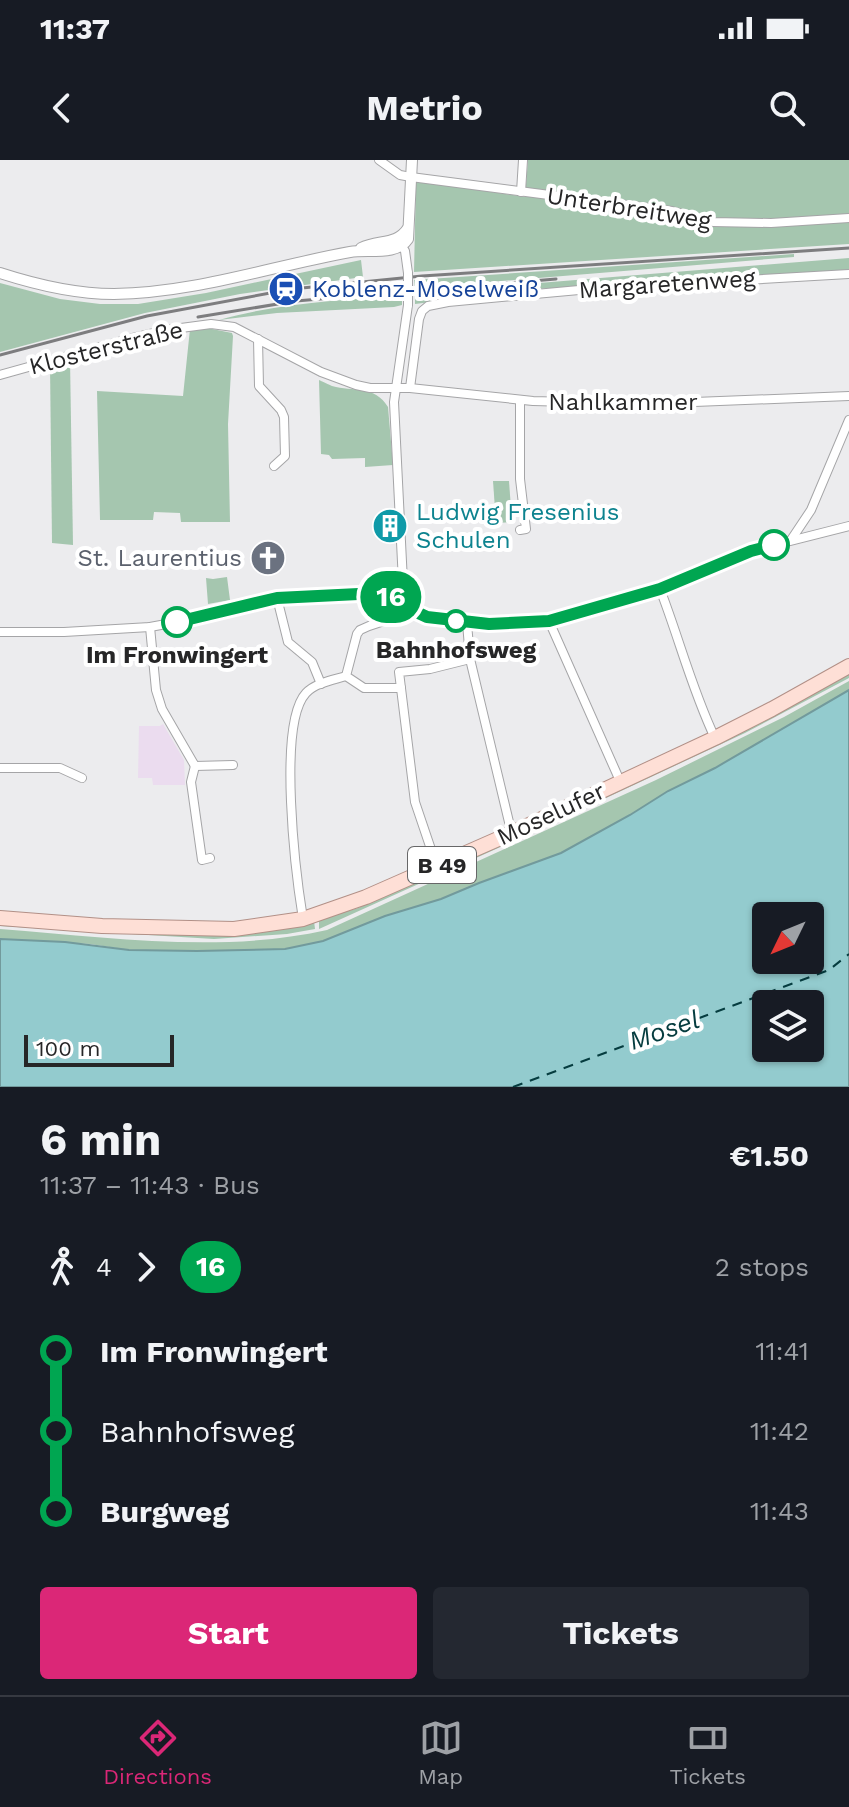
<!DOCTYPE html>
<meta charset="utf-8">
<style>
body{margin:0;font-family:"Work Sans",sans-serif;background:#242831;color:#f1f3f6;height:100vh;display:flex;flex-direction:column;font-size:30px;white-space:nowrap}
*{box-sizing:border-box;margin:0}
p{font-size:26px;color:#9ea1a6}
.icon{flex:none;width:44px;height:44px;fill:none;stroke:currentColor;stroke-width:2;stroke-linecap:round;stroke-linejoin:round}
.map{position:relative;height:927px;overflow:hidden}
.details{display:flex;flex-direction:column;background:#171b24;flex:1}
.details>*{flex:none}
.badge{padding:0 16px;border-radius:26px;font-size:28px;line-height:52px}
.needle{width:52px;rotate:227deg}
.fabs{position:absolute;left:752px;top:742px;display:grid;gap:16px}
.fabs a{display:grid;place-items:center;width:72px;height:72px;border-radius:8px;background:#171b24;box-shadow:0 2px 6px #0004;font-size:40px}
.scale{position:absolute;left:24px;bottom:20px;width:150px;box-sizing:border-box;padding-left:8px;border:4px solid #262627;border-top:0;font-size:22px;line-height:28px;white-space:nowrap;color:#262627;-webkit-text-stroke:6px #fff;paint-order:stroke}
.map>.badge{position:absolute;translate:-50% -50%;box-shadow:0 0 0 4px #fff}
.legs{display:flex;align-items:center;gap:12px;height:88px;padding:0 40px;font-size:26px}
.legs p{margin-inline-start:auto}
.headline{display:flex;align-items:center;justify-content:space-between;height:136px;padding:0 40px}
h1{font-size:44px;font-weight:700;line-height:60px}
.cta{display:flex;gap:16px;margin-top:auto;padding:16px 40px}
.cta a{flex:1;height:92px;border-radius:8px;background:#db2777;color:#fff;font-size:32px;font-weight:700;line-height:92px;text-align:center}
.cta a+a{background:#242831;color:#f1f3f6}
ul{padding:0 40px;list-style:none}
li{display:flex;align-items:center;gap:28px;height:80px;font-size:30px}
li i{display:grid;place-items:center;width:12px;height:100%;margin:0 10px;background:currentColor}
li i::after{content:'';width:20px;height:20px;margin:-10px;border:6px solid;border-radius:50%;background:#171b24}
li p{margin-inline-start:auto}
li:first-child i{background:linear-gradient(#0000 50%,currentColor 0)}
li:last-child i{background:linear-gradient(currentColor 50%,#0000 0)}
.status{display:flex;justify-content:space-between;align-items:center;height:56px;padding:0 40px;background:#171b24;direction:ltr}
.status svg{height:22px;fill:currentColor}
header{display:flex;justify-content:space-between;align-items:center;height:104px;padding:0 40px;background:#171b24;font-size:36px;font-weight:700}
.dock{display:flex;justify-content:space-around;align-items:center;height:112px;border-top:2px solid #363941;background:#171b24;font-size:22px;color:#9ea1a6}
.dock a{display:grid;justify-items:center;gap:4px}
.dock .active{color:#db2777}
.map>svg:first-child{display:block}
</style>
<div class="status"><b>11:37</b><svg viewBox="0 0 49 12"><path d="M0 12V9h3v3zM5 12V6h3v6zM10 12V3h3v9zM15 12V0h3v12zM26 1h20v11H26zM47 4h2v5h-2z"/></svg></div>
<header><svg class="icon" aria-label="back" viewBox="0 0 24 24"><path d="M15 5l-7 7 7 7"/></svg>Metrio<svg class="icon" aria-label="search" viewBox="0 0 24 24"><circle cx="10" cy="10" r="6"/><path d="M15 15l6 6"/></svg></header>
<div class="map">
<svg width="849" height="927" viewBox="0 0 849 927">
<rect width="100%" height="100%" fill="#ececee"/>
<path fill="#ebdcef" d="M163,564L184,600L185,625H153L152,618H138L139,566H160Z"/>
<g fill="#a5c6af">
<path d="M528,0H849V84L414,112L416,20L525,37Z"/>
<path d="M794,94V97L415,128L414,120Z"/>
<path d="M849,98V111L535,129L415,144V133Z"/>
<path d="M361,100L363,117L240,134L145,153L0,192V123L60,139L100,144H138L206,133Z"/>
<path d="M402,136V145L394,147L277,153L219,160C278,143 341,140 402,136Z"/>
<path d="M207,168L232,173L233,176L228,264L230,362H181L180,353L154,352L153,360H100L97,231L183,236L190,169Z"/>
<path d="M70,199L73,385L52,383L50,204Z"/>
<path d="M319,220C321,221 330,225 332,226C353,232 375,225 388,247L393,305L365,307V298L332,299L329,295L321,294Z"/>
<path d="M493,321H509L512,362L496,363Z"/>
<path d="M227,417L230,440L208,444L206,418L213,419Z"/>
<path d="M849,512V518L745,573L510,683L509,680Z"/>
<path d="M849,521V530L715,608L668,631L630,655L561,693L479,723L441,739L385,756L323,781L285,789L220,791L129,790L90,784L0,779V769C108,777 220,794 327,770L656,620L784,557Z"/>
<path d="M505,681L507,684L319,769V760L358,748Z"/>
<path d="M314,761L315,769L287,774L214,779L0,766V763L224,775L260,773Z"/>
</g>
<path fill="#93cbce" stroke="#729a9c" stroke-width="2" fill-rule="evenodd" d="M849,530V927H0V779L65,782L129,790L197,791L285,789L323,781L385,756L441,739L479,723L561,693L630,655L668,631L715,608ZM766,756H810V800H766ZM766,844H810V888H766Z"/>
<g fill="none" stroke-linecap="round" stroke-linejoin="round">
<path stroke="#053c3f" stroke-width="2" stroke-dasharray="10 8" stroke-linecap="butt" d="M513,927L829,810L849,794"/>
<defs>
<g id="minor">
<path d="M379,0L400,15L411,17L672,51L713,62L771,63L849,58"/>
<path d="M521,32L523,0"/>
<path d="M400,83L405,91L408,113"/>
<path d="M258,179L259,226L281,250L284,257L285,296L274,306"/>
<path d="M0,215L136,177L166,170L211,164L234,167L321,212L356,225L370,228H410L533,241L644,244L849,236"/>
<path d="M410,228L419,159L422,151L428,146L448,142L590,129L849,114"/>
<path d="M520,240V319L526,369L520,370"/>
<path d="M791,380L811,350L849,260"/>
<path d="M660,429C679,478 692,530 715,578"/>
<path d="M277,438L288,482L312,502L321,524"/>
<path d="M404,442L394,242L408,145"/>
<path d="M549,461L620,621"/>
<path d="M467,463L470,499L509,662L514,672"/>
<path d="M150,467L156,530L162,549L195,606L233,605"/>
<path d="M0,472H64L150,467L177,462L277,438L379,433L404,442L412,450L427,457L467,463L497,464L549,461L660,429L751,391L849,366"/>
<path d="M401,528H364L346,516L357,474L360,470C383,458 388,467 404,442"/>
<path d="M195,606L191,622L202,700L210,698"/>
<path d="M0,608H60L82,618"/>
<path d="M437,707L415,642L399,512L430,509L470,499"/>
<path d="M303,759C296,716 277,564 306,533C315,523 333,520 346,516"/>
</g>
<g id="tertiary">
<path d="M361,88C379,79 396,86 408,68"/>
<path d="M0,113C37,125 75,134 114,134C195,133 272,106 350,92C368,89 397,96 408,79L412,0"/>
</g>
<path id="primary" d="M0,758L102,766L234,769L303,759L366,737L514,672L715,578L772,549L849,506"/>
</defs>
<use href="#minor" stroke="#a5a5a7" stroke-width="10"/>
<use href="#tertiary" stroke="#a5a5a7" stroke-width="12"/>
<use href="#primary" stroke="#b29087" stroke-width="16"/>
<use href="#minor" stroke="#fff" stroke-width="8"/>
<use href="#tertiary" stroke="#fff" stroke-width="10"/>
<use href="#primary" stroke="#fedfd6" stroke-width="14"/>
<g stroke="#7d7d7f" stroke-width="3">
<path d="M198,157L296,141L556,119"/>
<path d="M0,195L147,156L292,129L422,116L849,88"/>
</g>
<defs>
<path id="minor-bridge" d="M408,113V145"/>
</defs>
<use href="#minor-bridge" stroke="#a5a5a7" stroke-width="10" stroke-linecap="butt"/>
<use href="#minor-bridge" stroke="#fff" stroke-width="8"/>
</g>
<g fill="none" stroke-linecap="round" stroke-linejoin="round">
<defs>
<path id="line-1" d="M177,462L277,438L379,433L404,442L412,450L427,457L489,464L549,461L660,429L751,391L774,385"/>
</defs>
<use href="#line-1" stroke="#fff" stroke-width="18"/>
<use href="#line-1" stroke="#00a651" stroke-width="12"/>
</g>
<defs>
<symbol id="station-disc" viewBox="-11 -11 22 22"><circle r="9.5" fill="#1a4fb4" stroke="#fff"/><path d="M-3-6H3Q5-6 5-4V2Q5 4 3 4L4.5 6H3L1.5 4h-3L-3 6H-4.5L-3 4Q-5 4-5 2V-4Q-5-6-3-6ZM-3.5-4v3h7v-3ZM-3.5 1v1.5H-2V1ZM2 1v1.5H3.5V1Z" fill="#fff"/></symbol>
<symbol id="building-disc" viewBox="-11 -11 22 22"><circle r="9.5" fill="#0f9aa8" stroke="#fff"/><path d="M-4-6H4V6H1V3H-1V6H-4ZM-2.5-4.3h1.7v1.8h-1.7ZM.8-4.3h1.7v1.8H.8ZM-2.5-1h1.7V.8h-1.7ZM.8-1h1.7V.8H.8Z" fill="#fff"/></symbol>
<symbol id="church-disc" viewBox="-11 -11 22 22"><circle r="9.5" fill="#6b7280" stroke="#fff"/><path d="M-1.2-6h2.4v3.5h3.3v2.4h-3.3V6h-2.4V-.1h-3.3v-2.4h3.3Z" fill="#fff"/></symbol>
</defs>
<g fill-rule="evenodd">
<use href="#station-disc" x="266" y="109" width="40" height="40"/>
<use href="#building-disc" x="370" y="346" width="40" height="40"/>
<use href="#church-disc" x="248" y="378" width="40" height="40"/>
</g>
<g fill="#fff" stroke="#00a651" stroke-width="4">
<circle cx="774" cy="385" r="14"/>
<circle cx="456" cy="461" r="10"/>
<circle cx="177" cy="462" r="14"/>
</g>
<g text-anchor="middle" stroke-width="8" stroke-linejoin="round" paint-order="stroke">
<rect fill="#fff" stroke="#676768" stroke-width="2" x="408" y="687" width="68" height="36" rx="6"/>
<g font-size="22" font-weight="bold" fill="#262627">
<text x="442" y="713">B 49</text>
</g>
<g font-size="24" fill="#262627" stroke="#fff">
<text transform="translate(629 48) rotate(9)" y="8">Unterbreitweg</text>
<text transform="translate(667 124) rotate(-4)" y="8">Margaretenweg</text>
<text transform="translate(106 188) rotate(-14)" y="8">Klosterstraße</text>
<text x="623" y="250">Nahlkammer</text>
<text transform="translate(551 654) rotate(-25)" y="8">Moselufer</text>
</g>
<g font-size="24" fill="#164399" stroke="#fff" text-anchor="start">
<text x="312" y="137">Koblenz-Moselweiß</text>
</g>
<g font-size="24" fill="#0d838f" stroke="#fff" text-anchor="start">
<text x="416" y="360">Ludwig Fresenius<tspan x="416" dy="28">Schulen</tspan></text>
</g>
<g font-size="24" fill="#5b616d" stroke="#fff" text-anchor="end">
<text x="242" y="406">St. Laurentius</text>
</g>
<g font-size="24" font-weight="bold" fill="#262627" stroke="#fff">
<text x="456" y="498">Bahnhofsweg</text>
<text x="177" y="503">Im Fronwingert</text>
</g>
<g font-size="26" font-style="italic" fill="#053c3f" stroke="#fff">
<text transform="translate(664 870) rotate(-19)" y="9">Mosel</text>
</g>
</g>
</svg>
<div class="fabs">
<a><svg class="needle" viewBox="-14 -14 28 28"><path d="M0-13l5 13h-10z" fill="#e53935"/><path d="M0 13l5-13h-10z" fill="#9ea1a6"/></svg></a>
<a><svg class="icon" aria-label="layers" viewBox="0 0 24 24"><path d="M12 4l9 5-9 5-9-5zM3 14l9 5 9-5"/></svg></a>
</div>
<div class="scale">100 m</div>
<b class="badge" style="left:391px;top:437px;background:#00a651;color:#fff">16</b>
</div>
<section class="details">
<div class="headline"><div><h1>6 min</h1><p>11:37 – 11:43 · Bus</p></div><b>€1.50</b></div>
<div class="legs"><svg class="icon" aria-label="walk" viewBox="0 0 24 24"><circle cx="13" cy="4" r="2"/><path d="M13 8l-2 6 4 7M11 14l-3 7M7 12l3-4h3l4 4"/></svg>4<svg class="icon" aria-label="forward" viewBox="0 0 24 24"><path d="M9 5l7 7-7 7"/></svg><b class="badge" style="background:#00a651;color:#fff">16</b><p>2 stops</p></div>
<ul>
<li><i style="color:#00a651"></i><b>Im Fronwingert</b><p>11:41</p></li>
<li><i style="color:#00a651"></i><span>Bahnhofsweg</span><p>11:42</p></li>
<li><i style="color:#00a651"></i><b>Burgweg</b><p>11:43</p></li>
</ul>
<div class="cta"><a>Start</a><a>Tickets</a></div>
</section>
<nav class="dock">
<a class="active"><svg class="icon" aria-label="directions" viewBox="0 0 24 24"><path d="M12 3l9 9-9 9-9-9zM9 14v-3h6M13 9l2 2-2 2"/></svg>Directions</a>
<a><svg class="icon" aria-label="map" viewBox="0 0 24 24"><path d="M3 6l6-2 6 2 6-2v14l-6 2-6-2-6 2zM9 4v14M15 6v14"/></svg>Map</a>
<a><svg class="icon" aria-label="tickets" viewBox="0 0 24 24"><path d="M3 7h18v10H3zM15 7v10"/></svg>Tickets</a>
</nav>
